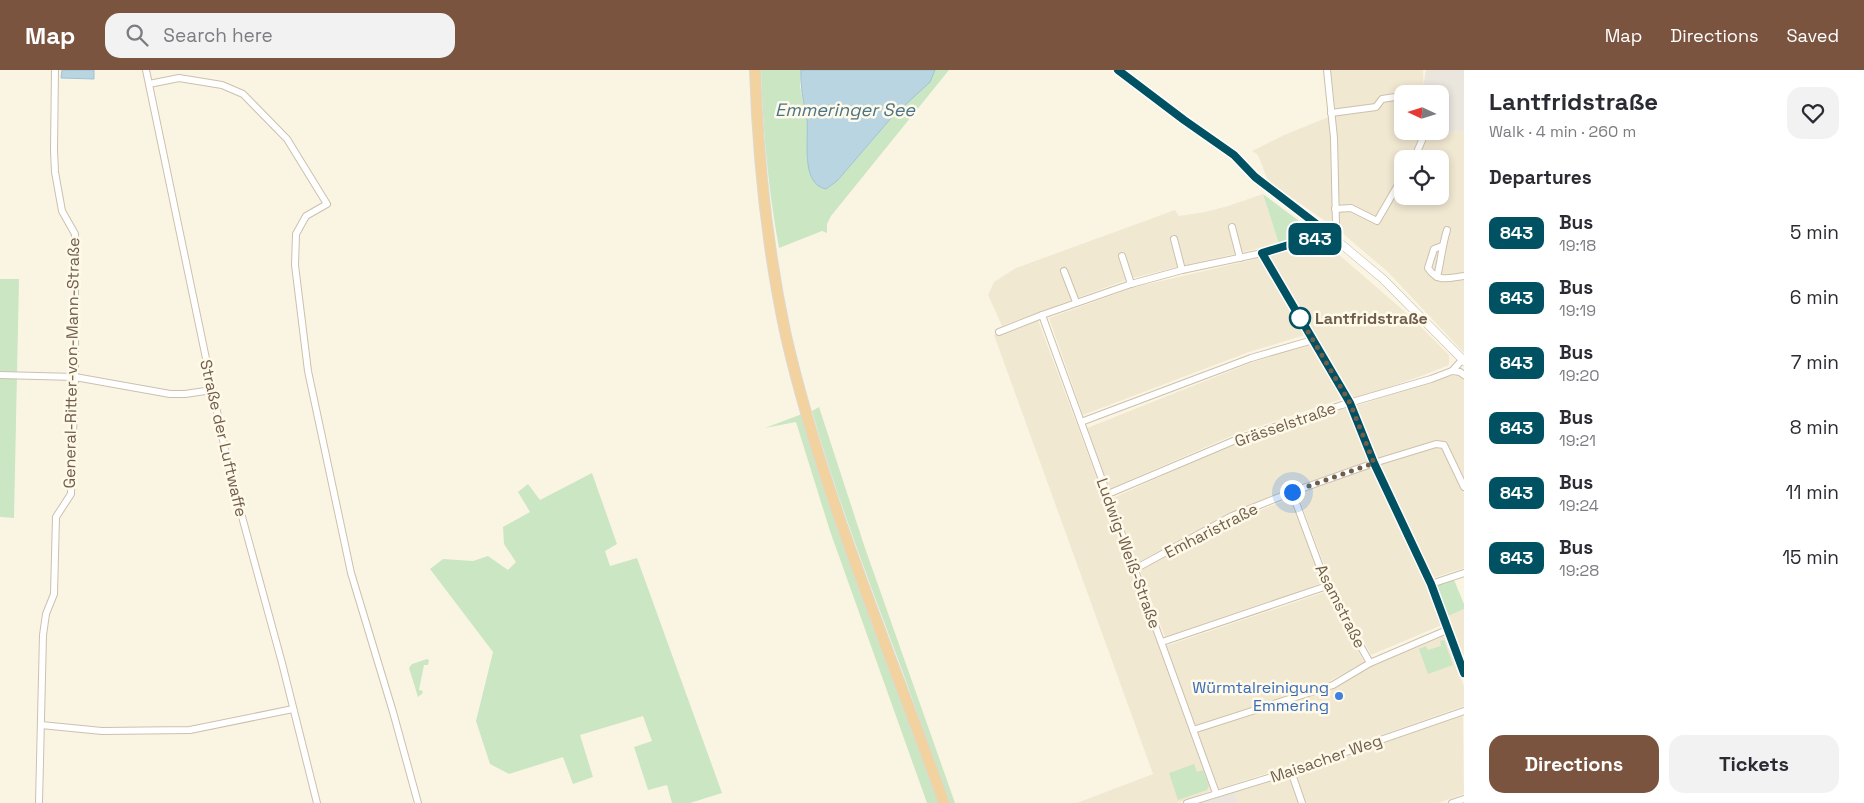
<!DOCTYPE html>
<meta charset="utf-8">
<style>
body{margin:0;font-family:"Space Grotesk",sans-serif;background:#f2f2f3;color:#2b2b33;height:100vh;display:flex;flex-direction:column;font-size:19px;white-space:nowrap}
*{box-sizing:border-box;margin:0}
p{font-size:16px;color:#7c7c81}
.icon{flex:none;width:28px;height:28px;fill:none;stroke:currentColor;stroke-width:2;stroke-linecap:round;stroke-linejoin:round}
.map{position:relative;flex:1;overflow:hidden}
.drawer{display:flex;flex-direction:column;background:#fff;width:400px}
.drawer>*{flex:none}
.badge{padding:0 10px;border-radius:8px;font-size:18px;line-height:32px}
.needle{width:32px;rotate:274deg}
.fabs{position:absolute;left:1394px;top:15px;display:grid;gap:10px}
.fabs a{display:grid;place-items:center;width:55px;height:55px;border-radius:10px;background:#fff;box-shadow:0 2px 8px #0003;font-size:25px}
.you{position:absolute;width:25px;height:25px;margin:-12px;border:4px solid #fff;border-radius:50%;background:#1a73e8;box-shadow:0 0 0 8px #1a73e833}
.map>.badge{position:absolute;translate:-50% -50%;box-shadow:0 0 0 2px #fff}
h2{padding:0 25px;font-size:19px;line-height:45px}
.round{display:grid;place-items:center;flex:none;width:52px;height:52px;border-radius:15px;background:#f2f2f3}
.summary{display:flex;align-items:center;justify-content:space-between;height:85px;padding:0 25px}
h1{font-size:24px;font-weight:600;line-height:38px}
.action{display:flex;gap:10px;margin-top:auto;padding:10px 25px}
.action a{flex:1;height:58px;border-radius:15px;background:#7b5440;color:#fff;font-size:20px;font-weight:600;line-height:58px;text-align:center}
.action a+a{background:#f2f2f3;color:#2b2b33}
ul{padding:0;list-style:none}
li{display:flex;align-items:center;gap:15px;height:65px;padding:0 25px}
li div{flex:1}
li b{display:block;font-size:19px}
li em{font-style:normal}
li .badge{min-width:55px;font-weight:700;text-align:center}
header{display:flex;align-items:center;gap:30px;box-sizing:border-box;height:70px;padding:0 25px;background:#7b5440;color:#fff}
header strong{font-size:24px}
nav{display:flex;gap:28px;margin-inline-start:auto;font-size:18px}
.search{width:350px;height:45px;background:#f2f2f3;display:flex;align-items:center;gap:12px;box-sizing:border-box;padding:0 18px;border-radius:15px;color:#7c7c81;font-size:19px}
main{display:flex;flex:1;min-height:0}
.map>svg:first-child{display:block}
</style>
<header>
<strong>Map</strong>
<div class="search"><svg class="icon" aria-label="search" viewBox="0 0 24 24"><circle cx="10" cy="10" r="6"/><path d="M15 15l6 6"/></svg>Search here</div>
<nav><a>Map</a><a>Directions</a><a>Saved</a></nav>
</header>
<main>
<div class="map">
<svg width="1464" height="733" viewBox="0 0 1464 733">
<rect width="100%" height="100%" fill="#faf5e3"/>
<g fill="#f1e8d2" fill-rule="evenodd">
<path d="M1330,0H1423L1424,24H1402V61H1440L1448,63L1464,60V283L1388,202L1341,162L1268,111L1258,85L1252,81L1284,65L1336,44ZM1402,89H1440V126H1402Z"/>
<path d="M1263,124L1279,174L1181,196L1129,209L1002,256L988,225L994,212L1016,198L1175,140L1179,146L1205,142L1228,136Z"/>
<path d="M1322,170L1411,247L1449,285V295L1424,305L1352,330L1267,183Z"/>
<path d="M1260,188L1305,265L1249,282L1083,345L1049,248L1135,217Z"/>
<path d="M1038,250L1213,720L1177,733H1077L1153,704L994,265Z"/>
<path d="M1310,275L1342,329L1236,364L1109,419L1087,358L1253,292Z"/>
<path d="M1462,305L1464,308V411L1445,373L1435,371L1376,389L1356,336L1450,306Z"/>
<path d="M1347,338L1369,391L1291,418L1231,443L1137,493L1113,428L1241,370Z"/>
<path d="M1435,376L1444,380L1464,423V498L1433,508L1379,394Z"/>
<path d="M1372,397L1426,513L1442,555L1371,585L1330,510L1297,423Z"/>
<path d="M1291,428L1322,513L1165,567L1140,500L1233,451Z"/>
<path d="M1325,522L1364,592L1325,614L1194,656L1166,576Z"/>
<path d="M1464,539V594L1446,547Z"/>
<path d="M1444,566L1464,616V636L1330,683L1218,719L1197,661L1336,617L1373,595Z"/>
<path d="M1463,645L1464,724L1438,733H1305L1295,702Z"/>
<path d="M1289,705L1299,733H1238L1235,722Z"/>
</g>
<g fill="#eae5dd">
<path d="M1426,0H1464V60L1448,63L1440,61V24H1425L1423,17Z"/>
<path d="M1235,722L1238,733H1201Z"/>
</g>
<g fill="#cbe6c3">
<path d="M761,0H801L800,16L807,52V91L826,119L837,111L892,47L929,12L935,0H949L831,146L827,154V163L822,161L779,178C768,117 763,62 761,0Z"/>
<path d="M1263,124L1303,154L1298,162L1304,167L1279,174Z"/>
<path d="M0,209H19L14,448L0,447Z"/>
<path d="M819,337L865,478L955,733H949C933,689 918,644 902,600C870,514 837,429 812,341Z"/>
<path d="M802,344L816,395L939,733H927L830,461L796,352L765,358Z"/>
<path d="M592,403L617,474L605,481L610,496L637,488L722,723L690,733H672L667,715L648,720L634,677L652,671L643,646L580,665L593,707L573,714L563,687L509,704L490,694L476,651L493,582L430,499L443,489L473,491L488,486L508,500L516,492L504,474L503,457L530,442L518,422L528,414L540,430Z"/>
<path d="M1454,510L1464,534V539L1446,547L1436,518L1437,515Z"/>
<path d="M1444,570L1453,595L1428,604L1419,579L1426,576L1428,580L1441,576L1440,571Z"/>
<path d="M427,589L429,590L428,595H424L419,620L423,621L422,624L418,627L409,598L412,594Z"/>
<path d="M1194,694L1197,702L1203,700L1209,716L1207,720L1178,730L1169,703Z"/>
</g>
<g fill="#b9d5e2" stroke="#a0c3d3">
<path d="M62,0H94V9L61,8Z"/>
<path d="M801,0H935L930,12L892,47L837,111L826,119C800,114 809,69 807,50C804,33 800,17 801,0Z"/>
</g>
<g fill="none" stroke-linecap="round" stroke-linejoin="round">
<defs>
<g id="minor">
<path d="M146,0L229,399L282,593L317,733"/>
<path d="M149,14L179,8L222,15L243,24L287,69L327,134L306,146L296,164L295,195L308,301L351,503L393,642L418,733"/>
<path d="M1416,24H1418"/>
<path d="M1331,43L1376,37L1382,29L1402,26"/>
<path d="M1414,89L1426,61"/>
<path d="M1335,139L1351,138L1377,151L1402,108"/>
<path d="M1232,157L1240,188"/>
<path d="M1174,169L1182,200"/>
<path d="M1442,176L1434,179L1428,198C1438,213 1448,208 1464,206"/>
<path d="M1262,183L1350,333L1374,393L1431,514L1464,603"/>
<path d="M1122,186L1131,214"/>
<path d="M1064,201L1076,232"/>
<path d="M1437,207C1441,191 1442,176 1447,160"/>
<path d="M1042,245L1216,723"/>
<path d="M999,262L1042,245L1131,214L1182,200L1262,183L1321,167L1328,163L1336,154L1334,68L1327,0"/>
<path d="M1452,301L1460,302L1464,305"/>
<path d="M0,305L75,307L170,324H185L212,320"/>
<path d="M1081,352L1251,288L1313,270"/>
<path d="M1292,422L1327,516L1370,593"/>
<path d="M1108,424L1238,369L1342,335L1431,309L1452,301L1462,290"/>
<path d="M1135,499L1232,446L1292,422L1374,393L1436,374L1444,375L1464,417"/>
<path d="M1431,514L1464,503"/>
<path d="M1162,572L1327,516"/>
<path d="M41,655L102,661L190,660L293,639"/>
<path d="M1193,660L1333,615L1370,593L1447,560"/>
<path d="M1291,701L1302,733"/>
<path d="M39,733L43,565L46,544L54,524L56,447L71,424L75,307V164L62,141L55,102L54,80L55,0"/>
<path d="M1187,733L1291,701L1464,641"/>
<path d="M1452,733L1464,729"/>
</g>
<path id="tertiary" d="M1118,0L1184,50L1234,85L1255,107L1328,163L1383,209L1464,291"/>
<path id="trunk" d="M755,0C758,89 767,178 786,266C823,426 889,578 944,733"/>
</defs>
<use href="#minor" stroke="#cdc0ad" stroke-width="8"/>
<use href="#tertiary" stroke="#cdc0ad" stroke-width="9"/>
<use href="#trunk" stroke="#ddd8d4" stroke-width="12"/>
<use href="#minor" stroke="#fff" stroke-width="6"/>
<use href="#tertiary" stroke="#fff" stroke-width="8"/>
<use href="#trunk" stroke="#f2d29e" stroke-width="10"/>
</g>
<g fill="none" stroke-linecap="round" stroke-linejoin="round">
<defs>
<path id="line" d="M1118,0L1184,50L1234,85L1255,107L1328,163L1262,183L1350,333L1374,393L1431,514L1464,603"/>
</defs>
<use href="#line" stroke="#fff" stroke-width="11"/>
<use href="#line" stroke="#005262" stroke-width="8"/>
<path stroke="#705e4b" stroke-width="5" stroke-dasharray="0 9" d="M1292,422L1374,393L1350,333L1300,248"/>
</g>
<circle fill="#fff" stroke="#005262" stroke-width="2.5" cx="1300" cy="248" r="10"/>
<circle fill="#3f7fe0" stroke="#fef9e9" stroke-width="2" cx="1339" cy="626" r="5"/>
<g text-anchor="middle" stroke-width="5" stroke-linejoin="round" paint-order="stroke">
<g font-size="16" font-weight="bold" fill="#705e4b" stroke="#fef9e9" text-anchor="start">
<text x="1315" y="254">Lantfridstraße</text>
</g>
<g font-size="16" fill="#705e4b" stroke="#fef9e9">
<text transform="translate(71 293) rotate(-89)" y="6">General-Ritter-von-Mann-Straße</text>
<text transform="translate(1285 354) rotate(-19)" y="6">Grässelstraße</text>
<text transform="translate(224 368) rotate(77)" y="6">Straße der Luftwaffe</text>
<text transform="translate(1211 460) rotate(-27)" y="6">Emharistraße</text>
<text transform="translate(1129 483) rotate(70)" y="6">Ludwig-Weiß-Straße</text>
<text transform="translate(1341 536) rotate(63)" y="6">Asamstraße</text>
<text transform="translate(1326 688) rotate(-19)" y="6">Maisacher Weg</text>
</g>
<g font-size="16" fill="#366cbe" stroke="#fef9e9" text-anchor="end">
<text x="1329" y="623">Würmtalreinigung<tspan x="1329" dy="18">Emmering</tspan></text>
</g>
<g font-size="18" font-style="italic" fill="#4a7489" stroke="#fef9e9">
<text x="845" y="46">Emmeringer See</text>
</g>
</g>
</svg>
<div class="fabs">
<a><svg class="needle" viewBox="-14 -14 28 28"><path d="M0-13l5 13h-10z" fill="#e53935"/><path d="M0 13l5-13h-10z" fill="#7c7c81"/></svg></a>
<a><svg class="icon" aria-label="locate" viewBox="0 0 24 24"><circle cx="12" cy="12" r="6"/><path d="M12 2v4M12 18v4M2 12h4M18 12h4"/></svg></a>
</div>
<div class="you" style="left:1292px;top:422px"></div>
<b class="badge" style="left:1315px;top:169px;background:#005262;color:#fff">843</b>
</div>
<section class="drawer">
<div class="summary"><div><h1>Lantfridstraße</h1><p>Walk · 4 min · 260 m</p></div><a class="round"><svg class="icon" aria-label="heart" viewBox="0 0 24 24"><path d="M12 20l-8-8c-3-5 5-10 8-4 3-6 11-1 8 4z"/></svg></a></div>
<h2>Departures</h2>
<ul>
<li><span class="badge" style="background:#005262;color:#fff">843</span><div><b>Bus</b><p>19:18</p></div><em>5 min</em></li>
<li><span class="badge" style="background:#005262;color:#fff">843</span><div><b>Bus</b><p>19:19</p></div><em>6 min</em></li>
<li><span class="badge" style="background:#005262;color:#fff">843</span><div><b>Bus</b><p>19:20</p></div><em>7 min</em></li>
<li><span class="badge" style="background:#005262;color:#fff">843</span><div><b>Bus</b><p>19:21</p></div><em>8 min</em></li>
<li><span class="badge" style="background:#005262;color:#fff">843</span><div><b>Bus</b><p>19:24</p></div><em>11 min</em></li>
<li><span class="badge" style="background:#005262;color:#fff">843</span><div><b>Bus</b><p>19:28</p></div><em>15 min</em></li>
</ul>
<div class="action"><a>Directions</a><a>Tickets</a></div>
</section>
</main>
